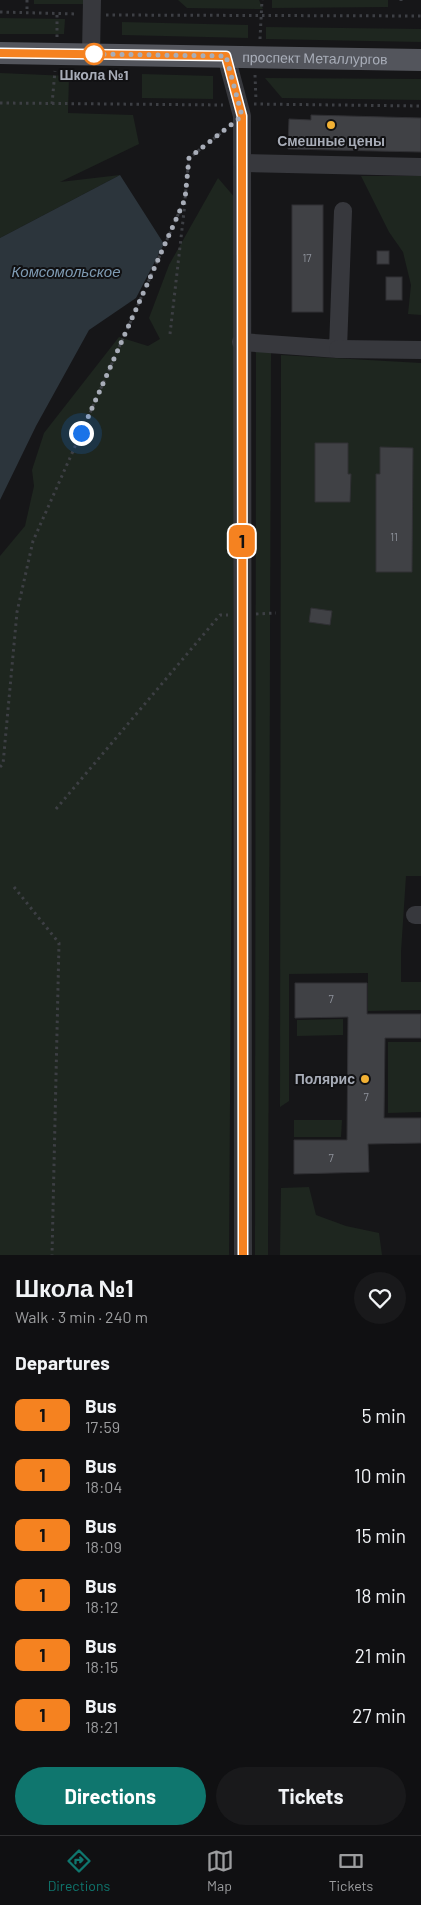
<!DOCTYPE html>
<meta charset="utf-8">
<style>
body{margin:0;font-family:Barlow,sans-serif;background:#19191b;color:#f1f3f6;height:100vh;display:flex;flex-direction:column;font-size:19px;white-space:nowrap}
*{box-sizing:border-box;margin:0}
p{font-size:16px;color:#9c9d9f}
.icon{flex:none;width:28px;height:28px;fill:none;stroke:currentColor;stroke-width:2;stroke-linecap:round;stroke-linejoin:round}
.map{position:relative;height:1255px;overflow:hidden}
.sheet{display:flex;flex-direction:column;background:#101012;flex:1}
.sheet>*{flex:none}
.badge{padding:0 10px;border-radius:8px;font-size:18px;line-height:32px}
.you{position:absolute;width:25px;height:25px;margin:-12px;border:4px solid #fff;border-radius:50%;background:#1a73e8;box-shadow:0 0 0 8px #1a73e833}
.map>.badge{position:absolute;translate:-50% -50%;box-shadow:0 0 0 2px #fff}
h2{padding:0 15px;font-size:19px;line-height:45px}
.round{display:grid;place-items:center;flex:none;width:52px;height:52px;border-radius:26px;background:#19191b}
.overview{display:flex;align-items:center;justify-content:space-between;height:85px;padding:0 15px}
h1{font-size:24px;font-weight:700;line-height:38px}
.button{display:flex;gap:10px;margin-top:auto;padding:10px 15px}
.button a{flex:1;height:58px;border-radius:30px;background:#0f766e;color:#fff;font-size:20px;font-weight:700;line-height:58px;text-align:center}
.button a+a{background:#19191b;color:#f1f3f6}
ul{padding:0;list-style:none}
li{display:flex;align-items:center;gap:15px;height:60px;padding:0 15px}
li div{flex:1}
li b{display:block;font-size:19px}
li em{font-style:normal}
li .badge{min-width:55px;font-weight:700;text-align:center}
.tab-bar{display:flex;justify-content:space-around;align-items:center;height:70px;border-top:1px solid #303032;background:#101012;font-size:14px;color:#9c9d9f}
.tab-bar a{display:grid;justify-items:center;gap:2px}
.tab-bar .current{color:#0f766e}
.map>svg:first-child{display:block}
</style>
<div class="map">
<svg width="421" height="1255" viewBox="0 0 421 1255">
<rect width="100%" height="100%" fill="#161618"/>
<g fill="#1e261f">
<rect x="34" y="0" width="49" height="4"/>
<path d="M178,0H259L263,9L187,8Z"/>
<path d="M272,0H388V7L272,8Z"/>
<path d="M0,18L65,19L64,34H0Z"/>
<path d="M122,22L248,25V38L122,35Z"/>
<path d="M266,27L421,29V42L266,39Z"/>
<path d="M0,73L69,76L68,113L133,115L139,144L60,182L120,175L0,238Z"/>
<path d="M142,74L213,76V99L142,98Z"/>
<path d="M265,78L421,79V100L282,98Z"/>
<path d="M361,176H421V315L408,314L411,285L403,252L389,232Z"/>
<path d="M218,178L236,199L229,1255H0V556L25,526L34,486L32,470L44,433L119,337L148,346L160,339L149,318L169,265Z"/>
<path d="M256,351L271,352L268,1255H255Z"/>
<path d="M281,355L421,363V876H406L401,952V982H421V1010L368,1011V973L289,974V1101L280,1107Z"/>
<path d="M343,1019V1035L297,1036V1020Z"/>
<path d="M388,1042H421V1112L388,1113Z"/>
<path d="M294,1120H342L341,1137H294Z"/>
<path d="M309,1187L316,1215L346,1226L379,1233L382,1255H280L281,1188Z"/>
</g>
<path fill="#2c353c" d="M120,175L164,244L136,298L89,330L36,426L0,500V238Z"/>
<g fill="#404145" stroke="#303034">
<path d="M311,115L421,118V152L288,149L289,119L311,120Z"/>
<rect x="292" y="205" width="31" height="107"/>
<rect x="377" y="251" width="12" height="13"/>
<rect x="386" y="277" width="16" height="23"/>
<path d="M315,443H348V474H351L350,502H315Z"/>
<path d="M380,447L413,448L412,572H376V474H380Z"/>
<path d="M311,608L332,611L330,625L309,622Z"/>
<path d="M295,983H367V1014H421V1038H385L384,1118H421V1143L368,1144L369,1172L294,1174V1140H347L348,1017L295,1018Z"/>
</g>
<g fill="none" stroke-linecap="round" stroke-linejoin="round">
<g stroke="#3d3f44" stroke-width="3" stroke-dasharray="2.5 4" stroke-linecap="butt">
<path d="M27,0V12"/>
<path d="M401,1V0"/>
<path d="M0,12L77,14"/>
<path d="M106,15L421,16"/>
<path d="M57,37V13"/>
<path d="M260,39L262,0"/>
<path d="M255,75L256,101"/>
<path d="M0,103L223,105"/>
<path d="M52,104L55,71"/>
<path d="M254,104L421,106"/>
<path d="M170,334L185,203"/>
<path d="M256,614L276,613"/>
<path d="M0,767L3,764L17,612L33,541L185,199L189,158L226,129"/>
<path d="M56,809L220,615H228"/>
<path d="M14,887L59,943L52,1255"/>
</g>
<g stroke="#37383d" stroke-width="18">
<path d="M91,54L92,0"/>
<path d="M226,56L242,116L243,1255"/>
<path d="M242,163L421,167"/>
<path d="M241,342L338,349L343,211"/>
<path d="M338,349L421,350"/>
<path d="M415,915H421"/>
</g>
<path stroke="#53555c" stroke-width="22" id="s1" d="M0,53L421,60"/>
</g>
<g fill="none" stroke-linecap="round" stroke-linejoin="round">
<defs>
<path id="line" d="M0,53L226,56L242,116L243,1255"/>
</defs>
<use href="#line" stroke="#fff" stroke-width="11"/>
<use href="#line" stroke="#f58220" stroke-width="8"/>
<path stroke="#a8adb8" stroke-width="5" stroke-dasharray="0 9" d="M81,433L185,199L189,158L242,116L226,56L91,54H94"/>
</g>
<circle fill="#fff" stroke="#f58220" stroke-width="2.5" cx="94" cy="54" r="10"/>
<g fill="#f2b134" stroke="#111113" stroke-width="2">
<circle cx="331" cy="125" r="5"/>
<circle cx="365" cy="1079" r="5"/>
</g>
<g text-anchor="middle" stroke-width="4" stroke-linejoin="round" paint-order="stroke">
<g font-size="11" fill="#8e929b">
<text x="307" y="262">17</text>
<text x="394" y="541">11</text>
<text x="331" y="1003">7</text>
<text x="366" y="1101">7</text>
<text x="331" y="1162">7</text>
</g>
<g font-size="14" fill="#a8adb8" stroke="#111113">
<text dy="5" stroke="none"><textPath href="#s1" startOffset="315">проспект Металлургов</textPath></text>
</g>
<g font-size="14" font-weight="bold" fill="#a8adb8" stroke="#111113">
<text x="94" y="80">Школа №1</text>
</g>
<g font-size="14" font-weight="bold" fill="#a8adb8" stroke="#111113">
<text x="331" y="146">Смешные цены</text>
<text x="355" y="1084" text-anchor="end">Полярис</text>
</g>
<g font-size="15" font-style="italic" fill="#7f9bb3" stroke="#111113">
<text x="66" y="277">Комсомольское</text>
</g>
</g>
</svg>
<div class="you" style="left:81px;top:433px"></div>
<b class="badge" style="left:242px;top:541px;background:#f58220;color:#111">1</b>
</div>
<section class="sheet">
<div class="overview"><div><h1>Школа №1</h1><p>Walk · 3 min · 240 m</p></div><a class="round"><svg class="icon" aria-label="heart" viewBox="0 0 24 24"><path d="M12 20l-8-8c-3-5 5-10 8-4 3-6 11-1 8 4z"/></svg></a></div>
<h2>Departures</h2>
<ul>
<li><span class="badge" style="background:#f58220;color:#111">1</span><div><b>Bus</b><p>17:59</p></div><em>5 min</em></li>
<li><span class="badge" style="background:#f58220;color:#111">1</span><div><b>Bus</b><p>18:04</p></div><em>10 min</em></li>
<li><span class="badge" style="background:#f58220;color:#111">1</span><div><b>Bus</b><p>18:09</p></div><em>15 min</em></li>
<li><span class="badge" style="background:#f58220;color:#111">1</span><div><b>Bus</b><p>18:12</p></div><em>18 min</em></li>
<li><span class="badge" style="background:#f58220;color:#111">1</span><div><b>Bus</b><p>18:15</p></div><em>21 min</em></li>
<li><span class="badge" style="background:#f58220;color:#111">1</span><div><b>Bus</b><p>18:21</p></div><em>27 min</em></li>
</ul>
<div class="button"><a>Directions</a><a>Tickets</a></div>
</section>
<nav class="tab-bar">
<a class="current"><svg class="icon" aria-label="directions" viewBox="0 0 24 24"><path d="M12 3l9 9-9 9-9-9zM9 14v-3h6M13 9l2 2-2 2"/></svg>Directions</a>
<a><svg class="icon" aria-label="map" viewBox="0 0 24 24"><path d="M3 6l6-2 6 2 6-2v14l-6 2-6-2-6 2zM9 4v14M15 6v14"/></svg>Map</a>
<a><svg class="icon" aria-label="tickets" viewBox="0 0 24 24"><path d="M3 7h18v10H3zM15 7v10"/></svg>Tickets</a>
</nav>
